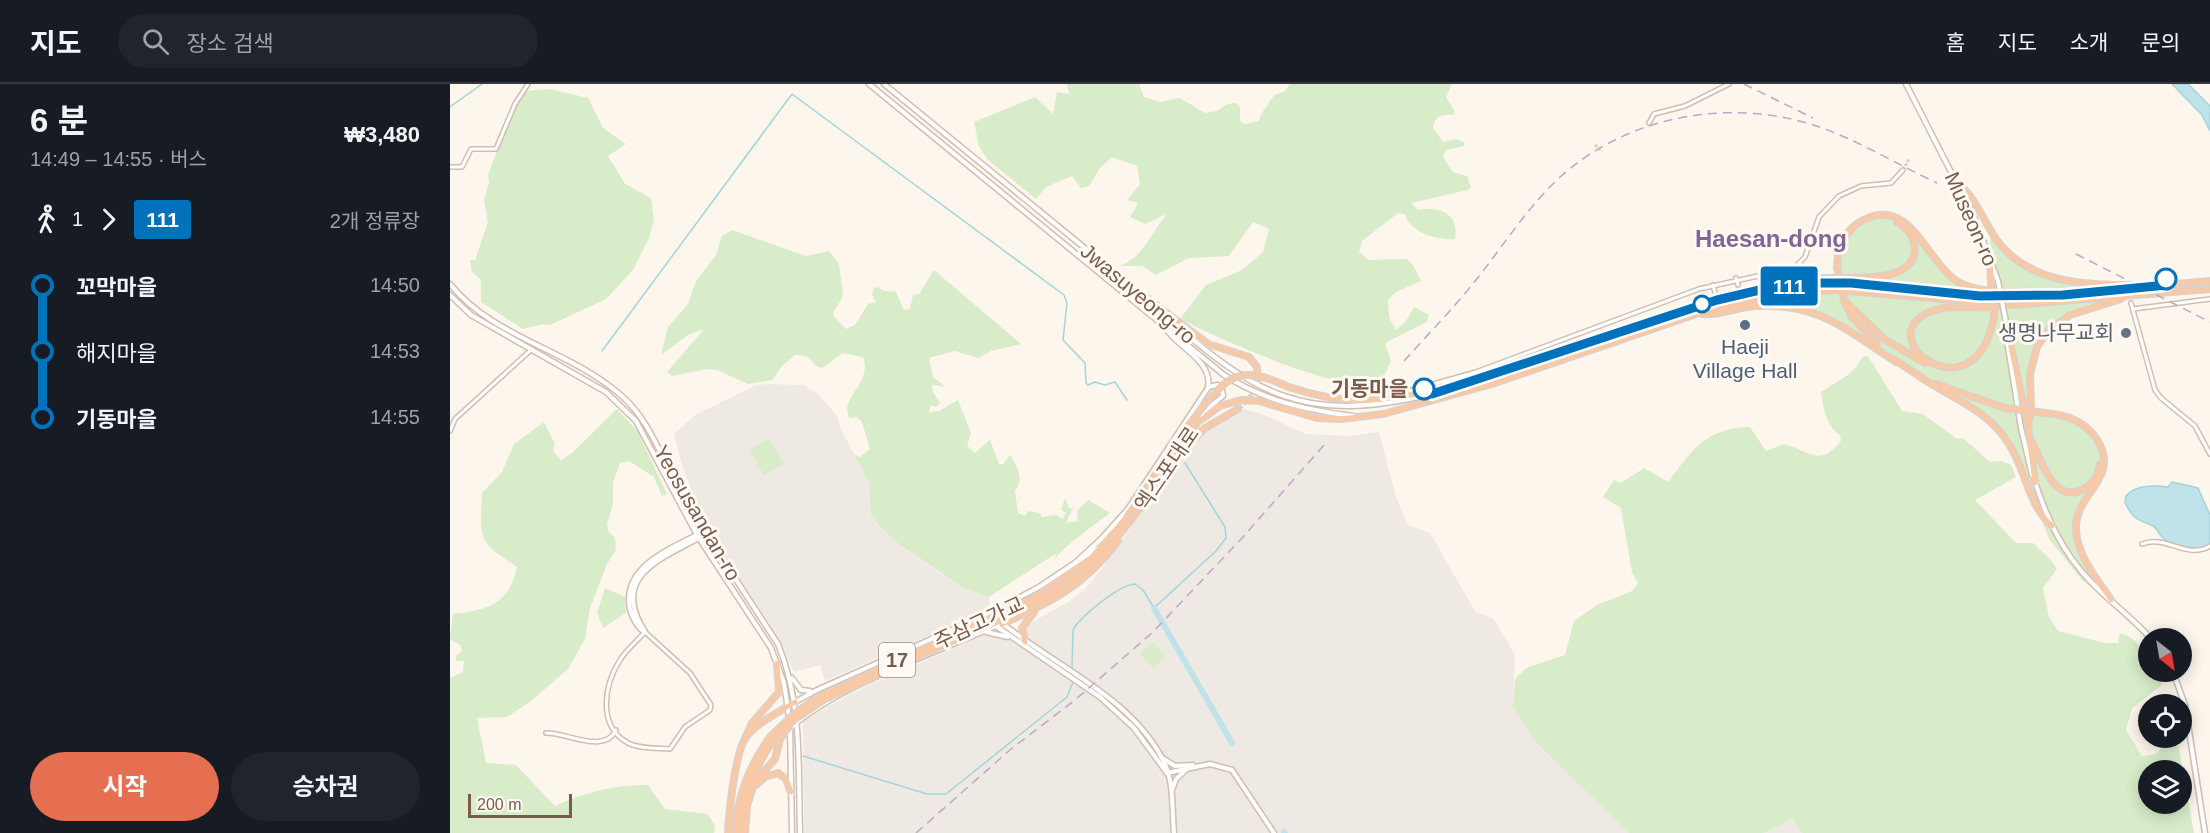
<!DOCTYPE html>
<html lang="ko">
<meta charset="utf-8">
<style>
body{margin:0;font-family:Arial,"Noto Sans KR",sans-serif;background:#20242c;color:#f1f3f6;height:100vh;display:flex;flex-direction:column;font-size:22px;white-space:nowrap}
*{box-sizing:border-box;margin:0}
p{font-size:20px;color:#9ea1a6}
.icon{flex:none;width:33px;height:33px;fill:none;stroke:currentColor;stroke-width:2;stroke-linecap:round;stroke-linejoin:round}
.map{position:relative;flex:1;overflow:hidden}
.side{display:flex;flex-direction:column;background:#171b24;width:450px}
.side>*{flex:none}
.badge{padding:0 12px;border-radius:4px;font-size:21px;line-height:39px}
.needle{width:39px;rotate:149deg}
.controls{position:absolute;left:1688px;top:544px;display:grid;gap:12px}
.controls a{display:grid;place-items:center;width:54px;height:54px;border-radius:50%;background:#171b24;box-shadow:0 3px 15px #0003;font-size:30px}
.scale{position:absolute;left:18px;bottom:15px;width:104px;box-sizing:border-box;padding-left:6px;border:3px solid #7a5c4d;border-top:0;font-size:16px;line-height:21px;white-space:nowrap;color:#7a5c4d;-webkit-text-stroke:4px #fffaf3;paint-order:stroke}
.map>.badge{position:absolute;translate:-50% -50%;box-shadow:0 0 0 3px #fff}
.legs{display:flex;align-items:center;gap:9px;height:66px;padding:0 30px;font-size:20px}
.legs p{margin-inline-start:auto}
.overview{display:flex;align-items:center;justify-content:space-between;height:102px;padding:0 30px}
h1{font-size:33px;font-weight:700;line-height:45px}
.action{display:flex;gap:12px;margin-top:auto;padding:12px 30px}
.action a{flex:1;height:69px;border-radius:36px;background:#e76f51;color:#fff;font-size:24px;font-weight:700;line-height:69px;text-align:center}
.action a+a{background:#20242c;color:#f1f3f6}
ul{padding:0 30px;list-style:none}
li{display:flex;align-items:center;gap:21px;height:66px;font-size:22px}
li i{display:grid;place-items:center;width:9px;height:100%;margin:0 8px;background:currentColor}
li i::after{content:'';width:15px;height:15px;margin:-8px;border:4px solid;border-radius:50%;background:#171b24}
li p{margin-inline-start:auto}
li:first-child i{background:linear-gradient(#0000 50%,currentColor 0)}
li:last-child i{background:linear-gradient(currentColor 50%,#0000 0)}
header{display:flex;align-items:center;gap:36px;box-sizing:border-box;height:84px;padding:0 30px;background:#171b24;border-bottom:2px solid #363941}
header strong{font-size:28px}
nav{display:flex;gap:33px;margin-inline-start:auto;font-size:21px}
.search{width:420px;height:54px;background:#20242c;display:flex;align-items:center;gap:15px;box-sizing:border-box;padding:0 21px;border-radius:33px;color:#9ea1a6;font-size:22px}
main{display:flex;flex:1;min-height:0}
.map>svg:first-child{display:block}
</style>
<header>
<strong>지도</strong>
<div class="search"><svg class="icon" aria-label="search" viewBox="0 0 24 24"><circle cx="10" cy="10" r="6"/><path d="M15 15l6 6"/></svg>장소 검색</div>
<nav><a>홈</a><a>지도</a><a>소개</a><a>문의</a></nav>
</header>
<main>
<section class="side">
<div class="overview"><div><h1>6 분</h1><p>14:49 – 14:55 · 버스</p></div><b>₩3,480</b></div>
<div class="legs"><svg class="icon" aria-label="walk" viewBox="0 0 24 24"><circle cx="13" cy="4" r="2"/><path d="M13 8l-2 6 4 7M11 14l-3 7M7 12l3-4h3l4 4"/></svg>1<svg class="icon" aria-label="forward" viewBox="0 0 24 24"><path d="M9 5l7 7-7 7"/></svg><b class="badge" style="background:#0072bc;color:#fff">111</b><p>2개 정류장</p></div>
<ul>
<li><i style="color:#0072bc"></i><b>꼬막마을</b><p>14:50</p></li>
<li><i style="color:#0072bc"></i><span>해지마을</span><p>14:53</p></li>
<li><i style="color:#0072bc"></i><b>기동마을</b><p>14:55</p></li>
</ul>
<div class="action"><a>시작</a><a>승차권</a></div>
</section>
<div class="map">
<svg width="1760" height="749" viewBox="0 0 1760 749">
<rect width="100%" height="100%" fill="#fdf6ec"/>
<g fill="#efe9e4">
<path d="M316,300L354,301L370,312L387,332L391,345L419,398L421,428L425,438L446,458L488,488L513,504L539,513V525L375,597L370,581L344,588L331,558L253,437L233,384L224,350L245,331L304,302Z"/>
<path d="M793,325L812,330L856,350L899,352L929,348L946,413L958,441L980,449L1025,527L1044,535L1065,571L1063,622L1086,659L1179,749H354L353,638L356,634L419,601L535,551L552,555L618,518L634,506L650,487L747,350L786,326Z"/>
<path d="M1343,734L1352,749H1314L1338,735Z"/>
</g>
<g fill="#d8ecc9" fill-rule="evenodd">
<path d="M617,0H689L694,13L710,18L730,14L755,29L767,27L777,20L786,19L790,23V37L794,40L809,37C811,27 819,20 824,11L834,8L840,0H1002L996,13L1005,28L1003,31C991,30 985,32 983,44L993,58L1007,55L1015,59L1014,62L996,66L993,73L1003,88L1017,92L1021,103L1018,106L961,119L968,126C989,122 1010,129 1005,155C988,157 959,148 955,130L948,129L912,157L909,168L919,176L957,175L963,181L971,197L946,208L938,216L939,233L946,246L956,237L964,223L979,231L977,238L935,259L941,277L934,292L922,305C855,292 791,265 730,235L756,201L792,186L813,168L819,145L803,138L779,172L739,174L706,191L692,182H670C694,173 701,148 717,130L695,140L680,133L688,119L677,116L690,100L687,82L662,73L650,84L639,102L631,104L622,92L596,103L586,115L537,75L529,62L524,38L585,13L603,30L607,8L619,10Z"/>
<path d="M100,5L138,14L153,44L176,60L158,72L175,100L201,114L204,135L199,154L183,186L156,215L100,241L94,240L73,245L31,218V196L22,188L20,176H25L38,138L34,116L39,99L38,91L65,20L73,7Z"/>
<path d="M1434,132L1454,138L1491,182L1518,202L1550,206L1540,174V148L1562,172L1601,193L1658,201L1661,219L1641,223L1603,243L1582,275L1581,328L1620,334L1645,352L1654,379L1627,431L1631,466L1661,516L1632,496L1599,455L1568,376L1546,342L1366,230L1305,222L1302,207L1388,193C1391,155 1394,143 1434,132Z"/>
<path d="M282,146L356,172L379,167L389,180L393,212L383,229L384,233L396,245L405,241L418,220L426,218L422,211L423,205L428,203L434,207L446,208L454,226L460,225L463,211L469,210L484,186L571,260L541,267L528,274L505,267L479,274L483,293L496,303L482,301L483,308L490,319L486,323L481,321L479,328L489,327L508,316L521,349L517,362L525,369L540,356L549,380H553L560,371C567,383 575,394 565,407L568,429L575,432L578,427L590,429L592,433L607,431L612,435L616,429L611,426L615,414L620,425L624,422L616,439L628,437L627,427L638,416L660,429C648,438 612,464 606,474L605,470L539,513L513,504L446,458L430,443L421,431L419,398L404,371L410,373L420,365L412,338L407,333L399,334L397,324C401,307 421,293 413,273L393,269L372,284L366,282L357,272L345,271L333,281L322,296L298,300L267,286L257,285L222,292L217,288L254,245L238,251L211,271L218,243L238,220L246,197L266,171L272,152Z"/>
<path d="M1414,272H1418L1452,327L1473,330L1507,355L1513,354L1540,378L1551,377L1561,381L1566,393L1525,416L1566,459H1583L1601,476L1607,485L1593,504L1599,533L1608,547L1655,559H1668L1670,549C1688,553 1698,572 1698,588H1707L1712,601L1682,624L1676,646L1692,672L1706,670L1721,654H1727L1744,749H1352L1343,734L1314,749H1179L1086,659L1063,622L1065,595L1076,584L1115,571L1124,537L1147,521L1182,507L1188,499L1182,488L1171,424L1153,413L1164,396L1171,399L1194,384L1218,398C1243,365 1256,344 1300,343L1316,367L1334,360C1360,367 1369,384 1391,357L1390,351C1376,342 1373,323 1371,308L1401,289ZM1698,687H1731V720H1698Z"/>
<path d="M167,325L188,348L217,410L212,412L204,393L179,377L170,379L163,399V420L157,440L158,447L165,454L166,466L157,480L140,524L135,555L118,585L81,617L57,633L27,634L36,679L66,681L105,722C136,708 164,701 198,701L215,725L258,730L265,742L264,749H0V594L13,588L14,577H6V572L12,567L10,561L0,555L3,530C37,526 59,521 67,483C27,457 30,456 32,409L52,388L64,360L94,338L105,360L103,367L111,376L122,369Z"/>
<path d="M319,354L334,380L314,391L299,366Z"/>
<path d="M155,504L175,513L176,529L153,544L147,529Z"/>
<path d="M703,558L716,572L703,584L690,570Z"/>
</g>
<g fill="#bfe3e8" stroke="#a5d3da" stroke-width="1.5">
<path d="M1722,0H1738L1760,22V47L1752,31Z"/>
<path d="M1722,398L1748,404L1760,431V461C1745,467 1724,465 1712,453C1708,449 1708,445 1703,442C1687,435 1684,436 1675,419L1676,412C1686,400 1704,401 1718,403Z"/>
</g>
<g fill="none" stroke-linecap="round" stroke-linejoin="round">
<g stroke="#a5d3da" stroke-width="1.5">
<path d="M0,23L32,0"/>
<path d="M152,267L342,10L614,211L617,219L613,256L635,279L636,299L638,301L645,298L655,301L665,298L677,316"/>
<path d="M622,584L623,546C630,533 670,500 685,500L693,506L704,524L766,467L776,454L775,443L735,379"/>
<path d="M353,672L477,710H496L617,613L623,598"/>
</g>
<g stroke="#bfe3e8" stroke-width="6">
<path d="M704,524L782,659"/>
<path d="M834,748L835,749"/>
</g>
<g stroke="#dcd0c4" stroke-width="3" stroke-dasharray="3 1.5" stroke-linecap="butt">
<path d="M1145,61L1152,67"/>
<path d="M1453,86L1459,75"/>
</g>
<path stroke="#dcd0c4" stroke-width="5" stroke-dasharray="5 2.5" stroke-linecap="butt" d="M788,325L803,310L808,298"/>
<defs>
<g id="minor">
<path d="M1199,39L1204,30L1235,22L1279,0"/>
<path d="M0,83H12L21,65H46L65,20L78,0"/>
<path d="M1715,192L1717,201"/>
<path d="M1286,194L1288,201"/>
<path d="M1263,201L1267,216"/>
<path d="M1681,219L1705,306L1711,314L1745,342L1760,370"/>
<path d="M1683,225L1760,215"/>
<path d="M948,310L1026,288L1249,205L1344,184L1355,173L1369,133L1389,112L1411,102L1441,99L1453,86"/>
<path d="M0,347L5,335L82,265"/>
<path d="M1692,460C1716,450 1736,476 1760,462"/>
<path d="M195,548L240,589L261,621L260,626L235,643L220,665C207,664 190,665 178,659C147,642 154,601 170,576C176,566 187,557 195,548Z"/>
<path d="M96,649C116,648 154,671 166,646"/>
</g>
<g id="tertiary">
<path d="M419,0L774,291C815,317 856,326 903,332"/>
<path d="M434,0L696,214"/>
<path d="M1456,0L1525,135L1548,197"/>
<path d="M0,200C44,255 124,267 174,314C199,337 210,370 226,399C259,454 293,507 328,560C353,620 348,685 350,749"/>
<path d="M0,211L21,231L156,308L186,337L247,451L321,564L334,599L339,633"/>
<path d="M710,227C804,311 853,341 982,310"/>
<path d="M1557,257L1571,344L1582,391"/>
<path d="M748,337L752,329L773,312L772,305L768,301L758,303"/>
<path d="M1585,398C1597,435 1613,469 1641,498C1660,518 1683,534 1701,555"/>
<path d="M254,447C224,464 171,481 180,525C183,535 187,544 195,548C158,490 214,474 256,450"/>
<path d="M626,478L651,455L678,425L758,304C763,277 729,264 716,245"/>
<path d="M540,538L650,613L684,644L717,689"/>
<path d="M552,539C605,582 685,615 715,680C724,700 722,728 724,749"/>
<path d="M536,548L558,553"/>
<path d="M1723,588L1735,621L1755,749"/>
<path d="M342,594L351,606L360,607"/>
<path d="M345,618L367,606L542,528L589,503L646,465"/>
<path d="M340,644L342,749"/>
<path d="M340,644C390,600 486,569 548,541"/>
<path d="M714,675L725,682L743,681"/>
<path d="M717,689L760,680L782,686L824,749"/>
<path d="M722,706L726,695L736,686"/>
</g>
<g id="trunk">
<path d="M1507,99C1526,113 1533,136 1546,155C1578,200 1636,201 1685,201"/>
<path d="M1540,174L1541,198"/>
<path d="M1387,183C1387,166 1394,149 1408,139C1461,105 1477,184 1512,200C1541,213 1574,204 1603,210"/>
<path d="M1327,201C1344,196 1360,194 1378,194C1401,193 1472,201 1464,159C1462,150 1456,143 1447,138"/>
<path d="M694,212L758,260L799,273L807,283L808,295"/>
<path d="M1394,216L1402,233L1427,260"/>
<path d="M1397,219L1434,255L1475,279"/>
<path d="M1252,230C1271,232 1289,222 1307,222C1371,219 1397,247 1446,278"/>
<path d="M1544,233C1525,337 1415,252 1482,227C1501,220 1527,225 1547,223"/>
<path d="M1557,245L1578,340"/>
<path d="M1445,276L1472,294"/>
<path d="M1470,293C1502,314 1538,326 1559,360C1576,386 1578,421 1602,442"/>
<path d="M1486,300L1555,324"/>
<path d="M839,303C893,321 923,318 978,308L982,310L1267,216L1314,205L1368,199H1401L1530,212H1591L1760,197"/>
<path d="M1603,330C1620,332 1635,339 1646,354C1672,393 1627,408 1626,442C1625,470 1647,494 1661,516"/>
<path d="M1582,358C1592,377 1604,423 1635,404C1644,399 1649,390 1650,380"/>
<path d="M727,373L755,344L788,325"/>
<path d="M1585,399L1578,341L1581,328L1580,290L1587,263L1598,247L1620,231L1671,215"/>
<path d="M585,514L641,474L676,435"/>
<path d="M586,519C670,472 696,412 748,338L770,322L791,316L809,317L867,334L891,335L933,330L1042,300L1261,225L1328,211L1386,206L1563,221L1760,205"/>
<path d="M552,540C602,518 635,501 668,457"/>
<path d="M575,558L572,544L584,528"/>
<path d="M296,652L302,639L329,608L327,579"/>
<path d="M306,701L315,693L328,689L336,695L341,708"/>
<path d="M278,749C279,729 285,668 296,653C308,638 329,628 345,618"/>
<path d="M285,749C287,713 298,683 320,653"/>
<path d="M290,749C292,714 303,686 323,657"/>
<path d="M295,749L297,722L304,699L325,675L330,655L340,644"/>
</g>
</defs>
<use href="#minor" stroke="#d1beb0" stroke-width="6"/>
<use href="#tertiary" stroke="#d1beb0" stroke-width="7"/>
<use href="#trunk" stroke="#dad1cd" stroke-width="8"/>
<use href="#minor" stroke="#fff" stroke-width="3"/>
<use href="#tertiary" stroke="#fff" stroke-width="4"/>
<use href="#trunk" stroke="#f9c8a4" stroke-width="5"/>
<g stroke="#b9a8c9" stroke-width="1.5" stroke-dasharray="9 6" stroke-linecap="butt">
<path d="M1294,0L1363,34"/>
<path d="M1626,170L1760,238"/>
<path d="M954,277C978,250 1004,224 1026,196C1053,162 1077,124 1109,94C1176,33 1275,14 1360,40C1401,52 1448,81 1487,99"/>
<path d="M466,749L561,665L625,616L703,548L793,453L875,360"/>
</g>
<defs>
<path id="tertiary-bridge" d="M1548,197L1556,238"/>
<g id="trunk-bridge">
<path d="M1387,183L1394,216"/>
<path d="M1541,198L1544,233"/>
<path d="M1555,324L1603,330"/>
<path d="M676,435C697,406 758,301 786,293C805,287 822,296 839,303"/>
<path d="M320,653L343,631L365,615L585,514"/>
<path d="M323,657L344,636L375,615L586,519"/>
</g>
</defs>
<use href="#tertiary-bridge" stroke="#d1beb0" stroke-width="7" stroke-linecap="butt"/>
<use href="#trunk-bridge" stroke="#dad1cd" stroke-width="8" stroke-linecap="butt"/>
<use href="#tertiary-bridge" stroke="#fff" stroke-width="4"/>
<use href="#trunk-bridge" stroke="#f9c8a4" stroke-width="5"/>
</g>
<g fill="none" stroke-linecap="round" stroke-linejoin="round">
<defs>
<path id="line-1" d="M974,305L975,308L982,310L1267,216L1314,205L1368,199H1401L1530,212L1613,211L1717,201L1716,195"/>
</defs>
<use href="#line-1" stroke="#fff" stroke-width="14"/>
<use href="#line-1" stroke="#0072bc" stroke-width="9"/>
</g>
<g fill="#fff" stroke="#0072bc" stroke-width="3">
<circle cx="1716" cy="195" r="10"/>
<circle cx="1252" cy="220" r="8"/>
<circle cx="974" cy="305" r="10"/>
</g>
<circle fill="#5c6f8a" stroke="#fffaf3" stroke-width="2" cx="1295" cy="241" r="6"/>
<circle fill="#6b7280" stroke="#fffaf3" stroke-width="2" cx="1676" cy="249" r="6"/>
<g text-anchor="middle" stroke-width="6" stroke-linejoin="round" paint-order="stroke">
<rect fill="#fffaf3" stroke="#a28b7f" stroke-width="1.5" x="429" y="559" width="36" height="34" rx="4.5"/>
<g font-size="20" font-weight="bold" fill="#7a5c4d">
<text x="447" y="583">17</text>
</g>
<g font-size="21" fill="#7a5c4d" stroke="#fffaf3">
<text transform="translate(1521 135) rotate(66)" y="7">Museon-ro</text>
<text transform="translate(688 210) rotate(40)" y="7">Jwasuyeong-ro</text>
<text transform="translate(717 385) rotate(-56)" y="7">엑스포대로</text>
<text transform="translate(247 429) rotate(60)" y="7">Yeosusandan-ro</text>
<text transform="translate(529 539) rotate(-25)" y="7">주삼고가교</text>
</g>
<g font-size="21" fill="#5b616d" stroke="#fffaf3" text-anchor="end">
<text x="1664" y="256">생명나무교회</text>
</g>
<g font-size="21" fill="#4e5e75" stroke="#fffaf3">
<text x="1295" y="270">Haeji<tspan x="1295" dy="24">Village Hall</tspan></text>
</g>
<g font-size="21" font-weight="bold" fill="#7a5c4d" stroke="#fffaf3" text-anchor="end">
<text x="958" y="312">기동마을</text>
</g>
<g font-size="24" font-weight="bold" fill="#846695" stroke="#fffaf3">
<text x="1321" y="163">Haesan-dong</text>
</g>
</g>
</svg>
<div class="controls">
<a><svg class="needle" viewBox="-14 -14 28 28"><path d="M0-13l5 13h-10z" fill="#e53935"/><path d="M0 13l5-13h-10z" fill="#9ea1a6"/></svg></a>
<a><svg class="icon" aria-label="locate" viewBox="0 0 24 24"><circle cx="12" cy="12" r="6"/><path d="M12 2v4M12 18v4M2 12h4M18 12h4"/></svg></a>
<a><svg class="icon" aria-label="layers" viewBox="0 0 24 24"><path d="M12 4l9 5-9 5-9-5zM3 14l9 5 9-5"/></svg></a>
</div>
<div class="scale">200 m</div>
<b class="badge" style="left:1339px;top:202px;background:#0072bc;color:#fff">111</b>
</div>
</main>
